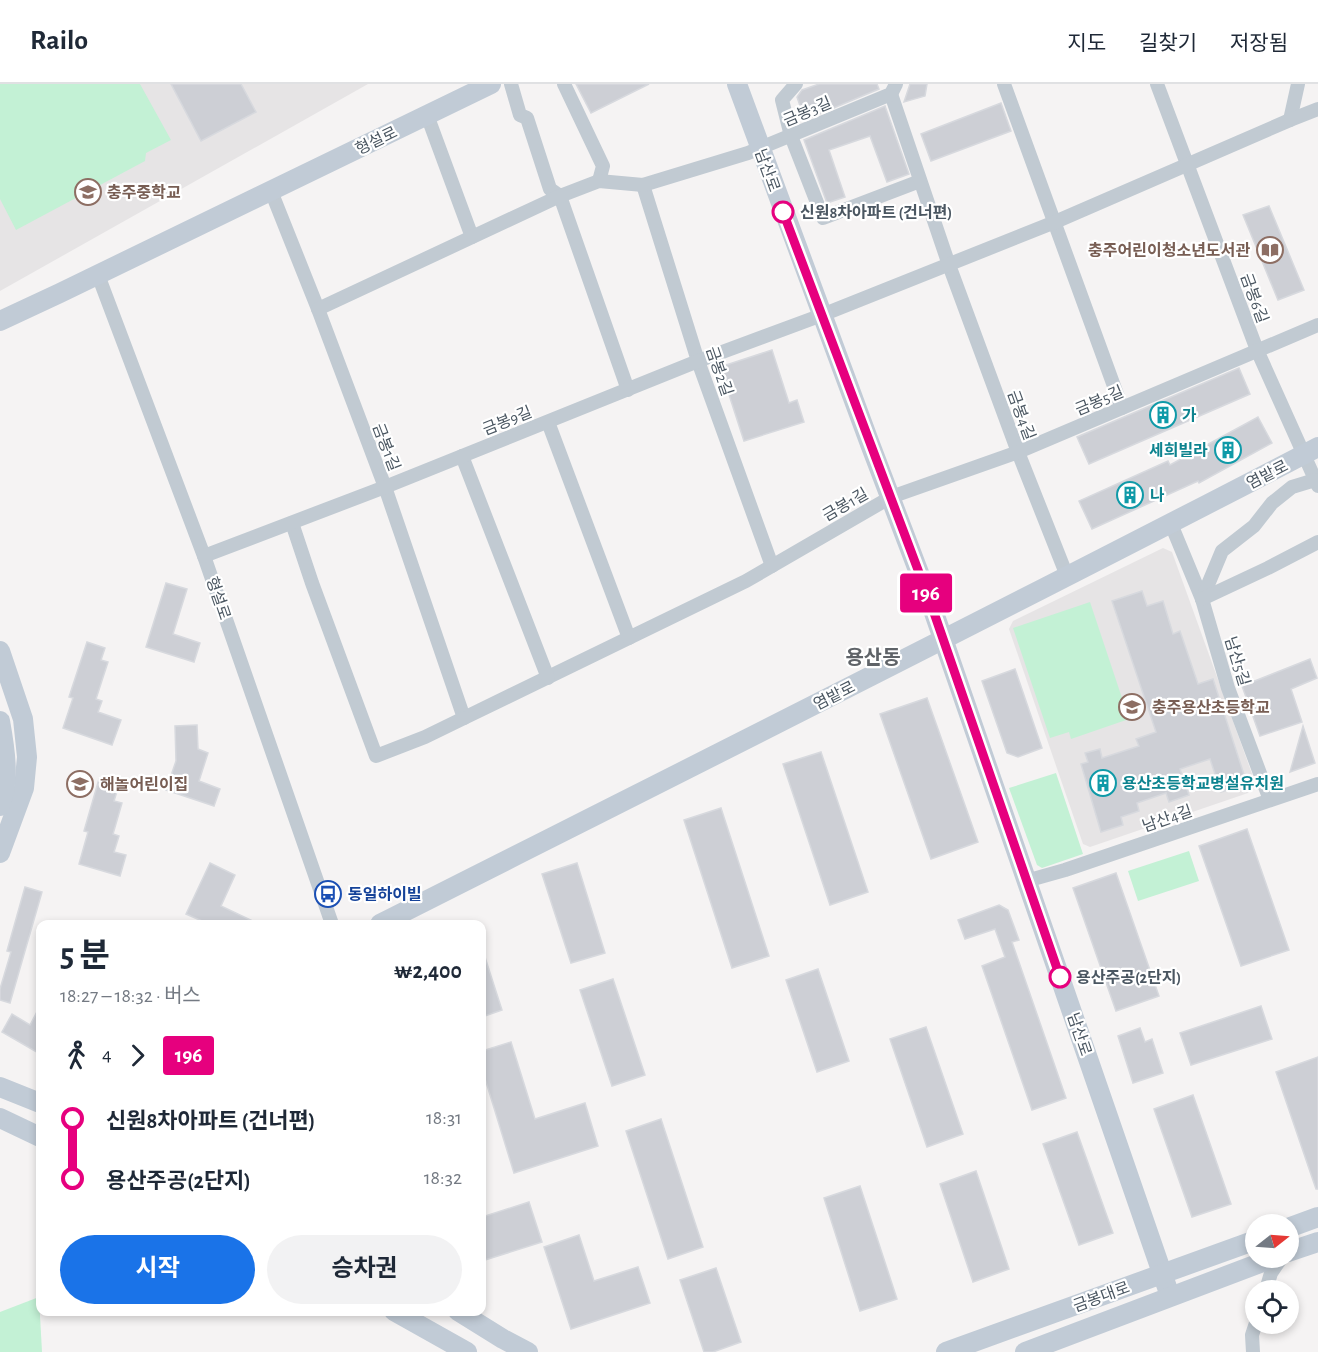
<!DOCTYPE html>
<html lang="ko">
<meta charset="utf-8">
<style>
body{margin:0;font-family:"Alegreya Sans","Noto Sans KR",sans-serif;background:#f2f2f3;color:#1f2937;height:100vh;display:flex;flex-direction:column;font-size:22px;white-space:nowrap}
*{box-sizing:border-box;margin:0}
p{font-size:20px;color:#747a83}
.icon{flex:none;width:33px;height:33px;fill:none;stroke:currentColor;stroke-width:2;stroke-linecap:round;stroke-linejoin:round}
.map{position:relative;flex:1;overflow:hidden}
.sheet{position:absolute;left:36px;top:836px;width:450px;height:396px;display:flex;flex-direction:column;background:#fff;border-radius:12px;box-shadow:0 3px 9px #0003}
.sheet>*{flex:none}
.badge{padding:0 12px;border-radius:4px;font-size:21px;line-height:39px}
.needle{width:39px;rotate:73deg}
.tools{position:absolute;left:1245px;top:1130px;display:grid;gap:12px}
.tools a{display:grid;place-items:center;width:54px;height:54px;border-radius:50%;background:#fff;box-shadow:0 3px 9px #0003;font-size:30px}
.map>.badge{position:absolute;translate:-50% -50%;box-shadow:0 0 0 3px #fff}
.legs{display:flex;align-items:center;gap:9px;height:66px;padding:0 24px;font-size:20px}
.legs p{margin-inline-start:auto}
.headline{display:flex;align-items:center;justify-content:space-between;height:102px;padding:0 24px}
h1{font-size:33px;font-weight:700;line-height:45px}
.primary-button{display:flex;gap:12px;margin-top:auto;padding:12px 24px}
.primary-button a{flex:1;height:69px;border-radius:36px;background:#1a73e8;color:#fff;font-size:24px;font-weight:700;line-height:69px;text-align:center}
.primary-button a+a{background:#f2f2f3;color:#1f2937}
ul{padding:0 24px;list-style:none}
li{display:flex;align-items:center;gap:21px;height:60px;font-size:22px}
li i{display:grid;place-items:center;width:9px;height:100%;margin:0 8px;background:currentColor}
li i::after{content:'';width:15px;height:15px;margin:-8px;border:4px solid;border-radius:50%;background:#fff}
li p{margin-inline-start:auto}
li:first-child i{background:linear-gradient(#0000 50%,currentColor 0)}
li:last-child i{background:linear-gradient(currentColor 50%,#0000 0)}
header{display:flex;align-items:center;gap:36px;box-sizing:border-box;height:84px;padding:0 30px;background:#fff;border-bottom:2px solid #e0e1e3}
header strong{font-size:28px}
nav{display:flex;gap:33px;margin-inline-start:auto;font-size:21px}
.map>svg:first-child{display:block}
</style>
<header>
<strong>Railo</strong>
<nav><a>지도</a><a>길찾기</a><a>저장됨</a></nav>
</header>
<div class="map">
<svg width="1318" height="1268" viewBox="0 0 1318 1268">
<rect width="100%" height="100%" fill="#f5f3f3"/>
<g fill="#e6e4e5">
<path d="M0,0H368L0,207Z"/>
<path d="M1163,464L1172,468L1256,701L1248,709L1090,763L1083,760L1009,545L1013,537Z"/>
</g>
<g fill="#c3f1d5">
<path d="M0,0H140L171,56L146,69L145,77L16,146L0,115Z"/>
<path d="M1090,518L1129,635L1071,655L1069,648L1050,654L1013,544Z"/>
<path d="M1056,689L1083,770L1042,784L1037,781L1009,704Z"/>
<path d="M1189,767L1199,797L1138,817L1128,787Z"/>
<path d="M39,1213L42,1268H0V1228Z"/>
</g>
<g fill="#cdcfd5" stroke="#d7d9de" stroke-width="1.5">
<path d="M171,0H241L256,28L201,57Z"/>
<path d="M576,0H649L591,29Z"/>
<path d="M819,0H877L879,5L805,36L797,13L802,6Z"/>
<path d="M910,0H927L925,12L904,18Z"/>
<path d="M1001,19L1011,47L931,77L921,50Z"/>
<path d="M885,22L909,90L887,98L870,52L829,66L845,113L827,119L804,56Z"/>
<path d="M1269,122L1304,206L1278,216L1243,131Z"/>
<path d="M772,266L789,319L797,316L804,338L744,357L720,283Z"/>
<path d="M1239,284L1250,310L1089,380L1077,353Z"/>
<path d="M1258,333L1272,359L1199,399L1198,397L1092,445L1079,417L1168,377L1170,381Z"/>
<path d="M166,499L187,505L173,550L200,559L194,578L146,563Z"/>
<path d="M1142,507L1147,522L1163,517L1173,550L1180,547L1198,600L1213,595L1247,700L1221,708L1210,675L1180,685L1189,711L1169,718L1166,709L1137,719L1139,727L1121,733L1123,741L1101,748L1081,680L1088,678L1085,669L1100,665L1102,674L1139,662L1136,655L1156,648L1112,517Z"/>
<path d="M87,558L105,564L101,576L108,578L96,615L102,617L98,628L121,636L112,661L63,644L73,614L69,613Z"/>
<path d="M1310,575L1317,594L1291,605L1302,638L1260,652L1242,602Z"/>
<path d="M1015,585L1042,664L1018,673L1007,669L982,597Z"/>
<path d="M927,614L978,758L931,775L880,630Z"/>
<path d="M197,641L198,665L208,669L199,697L220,705L214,722L166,706L176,677L175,642Z"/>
<path d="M1303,642L1315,679L1290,688Z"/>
<path d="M821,668L868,808L830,821L783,680Z"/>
<path d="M99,695L119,701L114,717L122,719L113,750L119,752L114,768L126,771L120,792L79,780L88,748L84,747Z"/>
<path d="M721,724L769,872L732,884L684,736Z"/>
<path d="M1247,745L1289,866L1241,882L1199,762Z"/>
<path d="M210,779L235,791L221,822L259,840H209L186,830Z"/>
<path d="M577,779L605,869L571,879L542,790Z"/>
<path d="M1116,789L1159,912L1116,927L1073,804Z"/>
<path d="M25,803L42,808L10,919L0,916V905L11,868L7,867Z"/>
<path d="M999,821L1008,826L1019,856L1012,858L1066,1014L1032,1026L982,882L1005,873L995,845L965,855L958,836Z"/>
<path d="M482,870H484L502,926L482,933Z"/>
<path d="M818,885L849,977L817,988L786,896Z"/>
<path d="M613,895L645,991L612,1002L580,906Z"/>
<path d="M40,922V970L2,948L12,930L30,941Z"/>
<path d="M1261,922L1272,955L1191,981L1180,949Z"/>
<path d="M926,943L963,1050L927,1063L890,955Z"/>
<path d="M1140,944L1145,958L1152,955L1163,989L1133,999L1118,952Z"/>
<path d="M511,958L535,1035L585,1019L598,1062L514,1089L482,985V967Z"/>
<path d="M1318,973V1105H1316L1276,988Z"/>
<path d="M1193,1011L1231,1120L1192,1133L1154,1025Z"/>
<path d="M661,1035L703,1163L668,1175L626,1047Z"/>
<path d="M1077,1048L1113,1149L1079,1161L1043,1060Z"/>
<path d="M976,1087L1009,1185L973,1198L940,1100Z"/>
<path d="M860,1102L897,1215L860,1227L824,1114Z"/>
<path d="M529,1118L542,1158L482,1177V1133Z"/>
<path d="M579,1151L594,1197L638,1183L650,1219L571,1245L544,1163Z"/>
<path d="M716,1184L741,1258L713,1268H704L680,1196Z"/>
</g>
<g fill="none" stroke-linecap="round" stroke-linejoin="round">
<g stroke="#c1cad2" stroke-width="14">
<path d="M511,0L520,31L527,34L550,105L560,112L628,306"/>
<path d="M564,0L603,82L599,97"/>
<path d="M796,0L782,16L791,52L823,134L920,97"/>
<path d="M1004,0L1122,324"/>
<path d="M1157,0L1257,266L1318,402"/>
<path d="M891,10L949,181L1018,368L1067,492"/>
<path d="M427,31L472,153"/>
<path d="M1290,36L1298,0"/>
<path d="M643,101L698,277L772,482"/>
<path d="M271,107L318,225L385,403L464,634L746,497L891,413L1018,368L1318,241"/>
<path d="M98,191L204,472L332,840"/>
<path d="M318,225L560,112L599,97L643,101L748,69L891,10L896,0"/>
<path d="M548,338L629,554"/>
<path d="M462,372L548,594"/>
<path d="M292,439L312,499L376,672L425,653L464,634"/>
<path d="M1171,440L1202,515L1228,604L1270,716"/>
<path d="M204,472L385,403L698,277L822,231L1055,138L1290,36L1318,25"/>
<path d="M1202,515L1222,467L1254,442L1272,419L1292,403L1315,396"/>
<path d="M1202,515L1268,484L1318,458"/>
<path d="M1026,797L1065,786L1318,700"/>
<path d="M1266,1206L1271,1189L1282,1173"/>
<path d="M1253,1268L1252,1251L1256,1239"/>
</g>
<g stroke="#c1cbd6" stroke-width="20">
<path d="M737,0L870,360L932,523L1170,1212"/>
<path d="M0,237L60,209L491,0"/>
<path d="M0,567L23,635L27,673L24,704L0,769"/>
<path d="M0,637C5,665 10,695 0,722"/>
<path d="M380,840C693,682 1007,525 1318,363"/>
<path d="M0,1003L40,1019"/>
<path d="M0,1034L40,1053"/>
<path d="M1288,1144L1318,1133"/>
<path d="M1288,1168L1318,1158"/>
<path d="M394,1227L467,1268"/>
<path d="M458,1227L503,1255L528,1268"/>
<path d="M946,1268L1256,1156"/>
<path d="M1025,1268L1276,1173"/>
</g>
</g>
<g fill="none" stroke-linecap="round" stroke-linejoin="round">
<defs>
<path id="line-1" d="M783,128L932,523L1060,893"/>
</defs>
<use href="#line-1" stroke="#fff" stroke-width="14"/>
<use href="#line-1" stroke="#e6007e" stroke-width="9"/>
</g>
<defs>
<symbol id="school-ring" viewBox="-11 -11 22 22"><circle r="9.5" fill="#fff" stroke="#8d6e63" stroke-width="1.5"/><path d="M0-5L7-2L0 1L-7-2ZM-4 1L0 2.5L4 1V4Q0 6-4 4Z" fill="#8d6e63"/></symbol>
<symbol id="library-ring" viewBox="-11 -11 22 22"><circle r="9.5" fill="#fff" stroke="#8d6e63" stroke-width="1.5"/><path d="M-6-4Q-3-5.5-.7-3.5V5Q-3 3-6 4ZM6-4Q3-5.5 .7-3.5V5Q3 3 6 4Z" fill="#8d6e63"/></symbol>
<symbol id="building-ring" viewBox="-11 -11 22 22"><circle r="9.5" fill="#fff" stroke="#0f9aa8" stroke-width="1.5"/><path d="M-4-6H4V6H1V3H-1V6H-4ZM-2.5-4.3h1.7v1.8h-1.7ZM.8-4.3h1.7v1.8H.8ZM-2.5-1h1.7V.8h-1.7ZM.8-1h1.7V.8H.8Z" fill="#0f9aa8"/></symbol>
<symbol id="bus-ring" viewBox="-11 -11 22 22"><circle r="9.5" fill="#fff" stroke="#1a4fb4" stroke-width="1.5"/><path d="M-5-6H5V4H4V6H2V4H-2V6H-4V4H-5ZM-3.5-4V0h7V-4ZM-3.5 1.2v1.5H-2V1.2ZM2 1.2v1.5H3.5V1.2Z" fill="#1a4fb4"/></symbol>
</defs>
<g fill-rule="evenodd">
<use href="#school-ring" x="73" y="93" width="30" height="30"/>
<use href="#library-ring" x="1255" y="151" width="30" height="30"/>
<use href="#building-ring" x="1148" y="316" width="30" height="30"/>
<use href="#building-ring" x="1213" y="351" width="30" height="30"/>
<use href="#building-ring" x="1115" y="396" width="30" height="30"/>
<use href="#school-ring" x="1117" y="608" width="30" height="30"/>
<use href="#building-ring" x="1088" y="684" width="30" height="30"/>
<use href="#school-ring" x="65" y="685" width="30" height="30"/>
<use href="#bus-ring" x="313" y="795" width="30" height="30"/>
</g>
<g fill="#fff" stroke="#e6007e" stroke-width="3">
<circle cx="783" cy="128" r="10"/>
<circle cx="1060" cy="893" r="10"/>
</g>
<g text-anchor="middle" stroke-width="4.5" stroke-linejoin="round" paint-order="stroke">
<g font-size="16" fill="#4a5661" stroke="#fff">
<text transform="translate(807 27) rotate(-23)" y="6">금봉3길</text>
<text transform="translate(376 56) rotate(-26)" y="6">형설로</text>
<text transform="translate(768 86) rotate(70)" y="6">남산로</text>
<text transform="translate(1255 214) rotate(70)" y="6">금봉6길</text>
<text transform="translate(720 287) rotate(71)" y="6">금봉2길</text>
<text transform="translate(1099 316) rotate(-23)" y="6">금봉5길</text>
<text transform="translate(1022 331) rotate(70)" y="6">금봉4길</text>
<text transform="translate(507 336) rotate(-22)" y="6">금봉9길</text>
<text transform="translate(387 363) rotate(69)" y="6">금봉1길</text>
<text transform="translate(1267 390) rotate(-27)" y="6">염밭로</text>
<text transform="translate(845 420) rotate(-30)" y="6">금봉1길</text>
<text transform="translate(219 514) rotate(71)" y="6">형설로</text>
<text transform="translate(1238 577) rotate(73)" y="6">남산5길</text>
<text transform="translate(834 611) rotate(-27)" y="6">염밭로</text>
<text transform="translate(1167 734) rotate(-19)" y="6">남산4길</text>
<text transform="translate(1080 950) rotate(71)" y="6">남산로</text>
<text transform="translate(1101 1212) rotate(-20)" y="6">금봉대로</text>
</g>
<g font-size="16" font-weight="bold" fill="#785e54" stroke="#fff" text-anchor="start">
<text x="107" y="114">충주중학교</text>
<text x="1250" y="172" text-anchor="end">충주어린이청소년도서관</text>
<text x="1152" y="629">충주용산초등학교</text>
<text x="100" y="706">해놀어린이집</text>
</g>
<g font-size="16" font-weight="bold" fill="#4a5661" stroke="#fff" text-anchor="start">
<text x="800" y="134">신원8차아파트 (건너편)</text>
<text x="1076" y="899">용산주공(2단지)</text>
</g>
<g font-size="16" font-weight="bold" fill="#0d838f" stroke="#fff" text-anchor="start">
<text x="1182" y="337">가</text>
<text x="1208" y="372" text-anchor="end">세희빌라</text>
<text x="1150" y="417">나</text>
<text x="1122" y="705">용산초등학교병설유치원</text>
</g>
<g font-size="16" font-weight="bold" fill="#164399" stroke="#fff" text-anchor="start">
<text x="348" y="816">동일하이빌</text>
</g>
<g font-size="20" font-weight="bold" fill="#5f6368" stroke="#fff">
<text x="873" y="580">용산동</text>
</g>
</g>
</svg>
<div class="tools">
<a><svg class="needle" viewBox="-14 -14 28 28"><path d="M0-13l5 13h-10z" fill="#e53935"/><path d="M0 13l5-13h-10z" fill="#747a83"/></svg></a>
<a><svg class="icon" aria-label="locate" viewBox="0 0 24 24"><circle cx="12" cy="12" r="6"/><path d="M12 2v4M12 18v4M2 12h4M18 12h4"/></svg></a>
</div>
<b class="badge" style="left:926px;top:509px;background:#e6007e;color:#fff">196</b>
<section class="sheet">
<div class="headline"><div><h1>5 분</h1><p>18:27 – 18:32 · 버스</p></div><b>₩2,400</b></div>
<div class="legs"><svg class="icon" aria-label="walk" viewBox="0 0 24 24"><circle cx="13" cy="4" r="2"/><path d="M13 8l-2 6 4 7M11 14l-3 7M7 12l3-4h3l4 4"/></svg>4<svg class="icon" aria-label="forward" viewBox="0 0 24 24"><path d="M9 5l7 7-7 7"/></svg><b class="badge" style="background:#e6007e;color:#fff">196</b></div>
<ul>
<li><i style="color:#e6007e"></i><b>신원8차아파트 (건너편)</b><p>18:31</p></li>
<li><i style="color:#e6007e"></i><b>용산주공(2단지)</b><p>18:32</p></li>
</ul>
<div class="primary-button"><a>시작</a><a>승차권</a></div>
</section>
</div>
